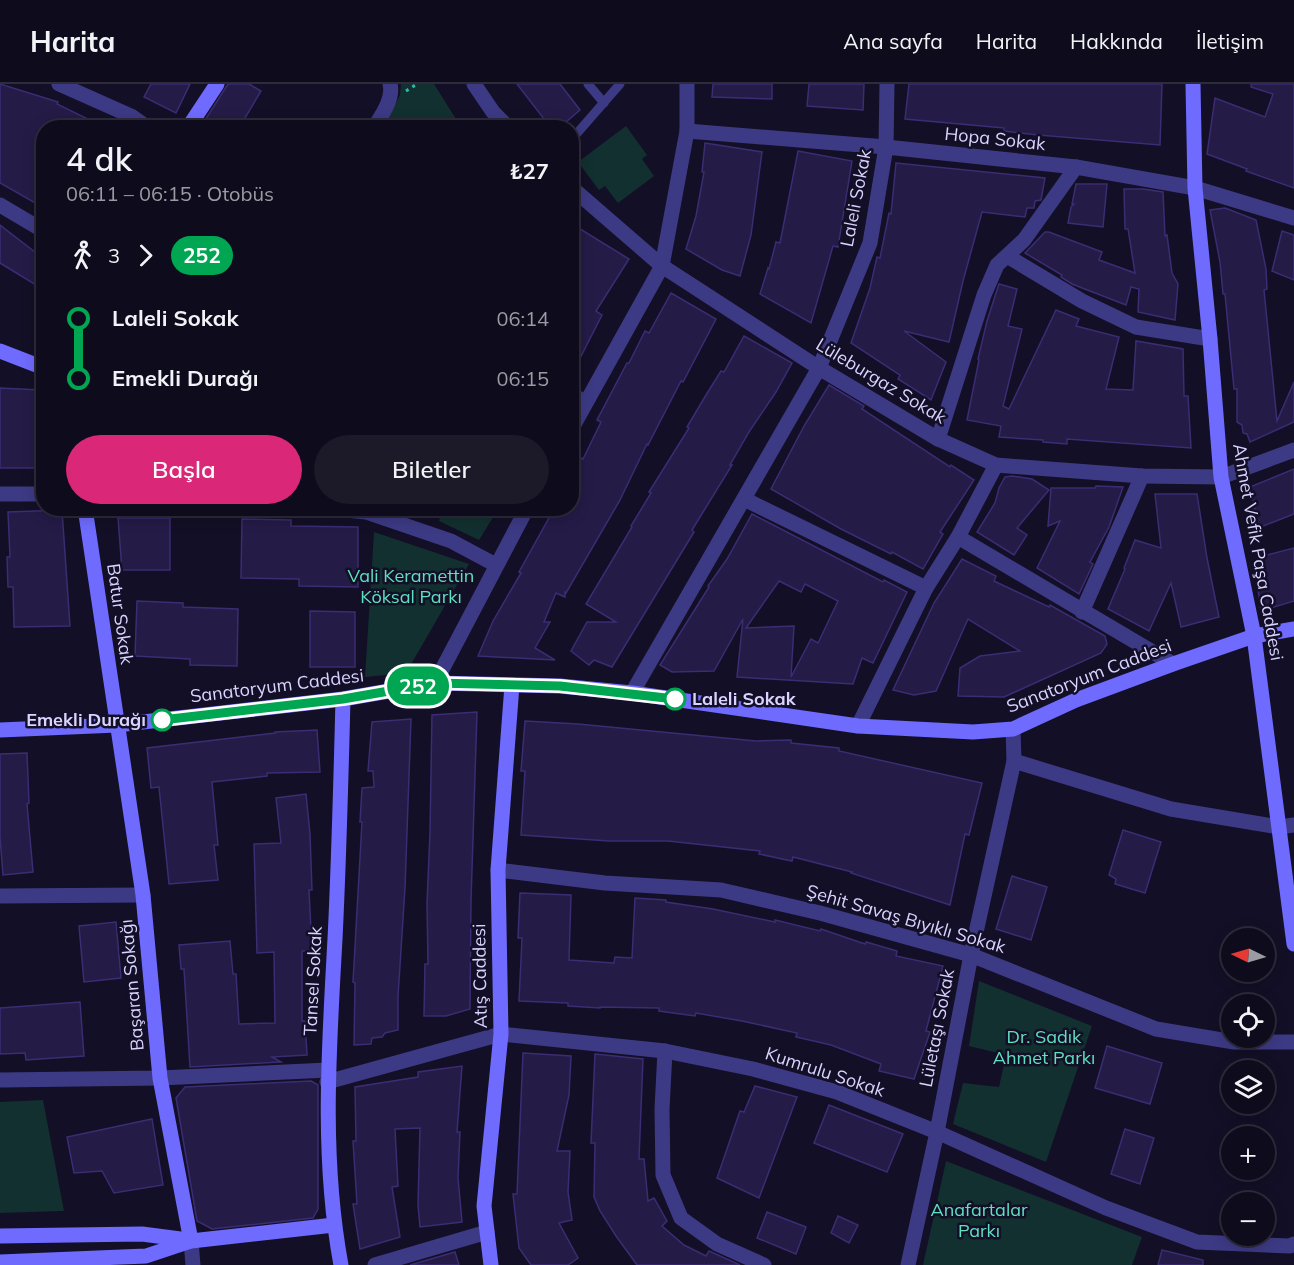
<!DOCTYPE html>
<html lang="tr">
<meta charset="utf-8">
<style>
body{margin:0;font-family:Mulish,sans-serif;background:#1c1929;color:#f1f3f6;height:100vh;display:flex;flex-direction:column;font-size:22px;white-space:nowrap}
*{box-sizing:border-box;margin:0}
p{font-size:20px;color:#9b9ba3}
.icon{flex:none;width:33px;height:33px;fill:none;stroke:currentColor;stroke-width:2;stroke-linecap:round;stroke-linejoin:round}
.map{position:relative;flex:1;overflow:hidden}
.details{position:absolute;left:36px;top:36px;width:543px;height:396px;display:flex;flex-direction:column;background:#0e0b1c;border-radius:24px;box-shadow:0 3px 15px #0003,0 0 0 2px #2e2b3b}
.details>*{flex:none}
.badge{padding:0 12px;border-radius:20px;font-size:21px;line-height:39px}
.needle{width:39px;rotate:275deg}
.tools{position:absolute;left:1221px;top:844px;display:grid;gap:12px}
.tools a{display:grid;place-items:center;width:54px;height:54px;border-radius:50%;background:#0e0b1c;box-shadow:0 3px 15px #0003,0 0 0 2px #2e2b3b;font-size:30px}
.map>.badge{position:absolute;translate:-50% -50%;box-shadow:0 0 0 3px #fff}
.legs{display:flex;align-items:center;gap:9px;height:66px;padding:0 30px;font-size:20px}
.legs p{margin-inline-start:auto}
.summary{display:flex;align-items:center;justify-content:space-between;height:102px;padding:0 30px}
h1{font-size:33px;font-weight:600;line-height:45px}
.button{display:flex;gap:12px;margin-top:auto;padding:12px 30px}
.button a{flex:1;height:69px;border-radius:36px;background:#db2777;color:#fff;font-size:24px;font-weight:600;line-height:69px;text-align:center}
.button a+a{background:#1c1929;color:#f1f3f6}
ul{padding:0 30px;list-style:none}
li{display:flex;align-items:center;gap:21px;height:60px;font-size:22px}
li i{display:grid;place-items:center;width:9px;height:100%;margin:0 8px;background:currentColor}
li i::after{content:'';width:15px;height:15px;margin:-8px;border:4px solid;border-radius:50%;background:#0e0b1c}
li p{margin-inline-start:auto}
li:first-child i{background:linear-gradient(#0000 50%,currentColor 0)}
li:last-child i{background:linear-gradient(currentColor 50%,#0000 0)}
header{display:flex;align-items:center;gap:36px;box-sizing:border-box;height:84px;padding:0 30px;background:#0e0b1c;border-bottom:2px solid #2e2b3b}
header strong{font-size:28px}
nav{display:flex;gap:33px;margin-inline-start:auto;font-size:21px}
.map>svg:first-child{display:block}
</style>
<header>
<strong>Harita</strong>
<nav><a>Ana sayfa</a><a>Harita</a><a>Hakkında</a><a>İletişim</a></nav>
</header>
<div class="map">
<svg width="1294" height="1181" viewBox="0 0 1294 1181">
<rect width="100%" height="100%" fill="#130f26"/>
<g fill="#12302f">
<path d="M401,0H434L461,43L383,44L400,11Z"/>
<path d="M626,42L647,71L642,75L654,92L618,119L605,102L599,106L578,78Z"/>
<path d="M442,425V424L498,425L479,456L439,437Z"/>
<path d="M374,448L469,480L406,589L365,593Z"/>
<path d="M979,897L1092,942L1046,1078L953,1040L963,999L999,1003L1006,971L969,962Z"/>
<path d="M43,1016L64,1127L0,1129V1018Z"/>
<path d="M946,1077L1142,1153L1132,1181H923Z"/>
</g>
<g fill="#241b47" stroke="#3b2d73" stroke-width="1.5" fill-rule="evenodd">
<path d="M0,0L58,18L57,20L106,44H44V124L0,99Z"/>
<path d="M151,0H190L176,29L144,13Z"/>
<path d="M228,0H249L261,7L239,44H200Z"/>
<path d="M517,0H560L580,26L559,44H551Z"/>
<path d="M713,0H772V15L712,13Z"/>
<path d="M809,0H864L863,26L807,22Z"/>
<path d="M909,0H1162L1160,61L1038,51L1004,47V44L905,35Z"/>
<path d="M1251,0H1294V104L1246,87L1247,85L1207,70L1215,14L1265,33L1273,10L1251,3Z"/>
<path d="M705,59L762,68L751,151L740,192L722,186L686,165L696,132L704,88H702Z"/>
<path d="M798,67L852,77L838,163L833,162L811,239L760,210L768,184L769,185L776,158L780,159Z"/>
<path d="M896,79L1045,94L1041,116L1035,117L1034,124H1027L1025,133L982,128L963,197L949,258L904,247L946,278L931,316L898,295L900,291L851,259L870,204L877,173L880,174L889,129L891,130Z"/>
<path d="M1076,100H1107L1103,143L1068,139L1071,123L1074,120H1072Z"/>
<path d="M1124,105H1143L1163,108L1165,152L1167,151L1172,189L1178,200L1175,236L1138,228L1139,205L1131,203L1126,221L1072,200L1061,193L1062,191L1025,169L1045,148H1049L1102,168L1099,176L1135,189L1128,145H1125Z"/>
<path d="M1225,124L1256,136L1266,185L1267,205L1264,206L1277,337L1294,298V338L1250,358L1247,350L1243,349L1242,341L1237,338V305H1234L1225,210H1223L1220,178L1210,126Z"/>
<path d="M572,140L629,175L596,227L602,231L572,290Z"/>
<path d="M0,141L44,175V206L0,179Z"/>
<path d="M1282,147L1294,151V196L1272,187Z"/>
<path d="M999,200L1017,205L1008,242L1022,245L1003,322L1009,325L1056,226L1079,235L1076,242L1119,253L1106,305L1133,306L1136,257L1183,265L1184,312H1188L1191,364L1067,355V360L1043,358V356L999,353L1001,342L967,336L979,276L978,275L987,237Z"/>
<path d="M671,209L716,235L683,298L681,297L648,361L647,360L620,416L566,509L565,508V513L556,509L544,538H550L535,564L555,576L478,572L493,537L521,489L519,488L549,434L555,424H572V391L581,374L583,375L601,338L597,336L627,279H629L645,247L649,249Z"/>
<path d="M744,252L792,279L776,308L749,348L730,381H732L692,446L694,448L612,583L594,576L589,581L571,567L587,538H616L586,520L632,443L631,442L651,409L649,408L689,344L687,343L706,311L721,287L724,288Z"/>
<path d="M829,301L864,322L862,325L950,383L951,381L974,396L940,448L943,450L923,485L892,468L891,470L841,445L771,405L804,342Z"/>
<path d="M0,304L41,306L39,345H44V384H0Z"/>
<path d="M1294,385V430L1258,444L1250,425H1255L1250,403Z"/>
<path d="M1012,392L1032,395L1049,406L1017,444L1027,451L1014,471L977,448L995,419L999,404L1005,393Z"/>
<path d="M1096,402L1123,403L1109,443L1090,478L1093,480L1079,510L1037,484L1060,437L1048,442L1051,404H1095Z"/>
<path d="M1155,410H1197L1207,474L1219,533L1181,543L1171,499L1149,547L1108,525L1125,485L1124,484L1135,456L1161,464Z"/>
<path d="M62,426L70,542L14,543L13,503H8L7,473H10L8,428Z"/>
<path d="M752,430L883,498L884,496L907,508L873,579L862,574L853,600L737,593L743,535L714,587L672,588L660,581L709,503L708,502L727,475ZM779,497L801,508L805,500L838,517L818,559L811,555L791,593L794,542L746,544Z"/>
<path d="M118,434H170V486H122Z"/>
<path d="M242,435L291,436V442L358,443V503L299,502V495L241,494Z"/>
<path d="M1294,464V517L1261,527L1255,483L1259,473Z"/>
<path d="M962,475L996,492L994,497L1049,523L1050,521L1105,552L1107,560L1101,569L1004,613L958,612L960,584L980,572L1020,567L968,535L936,607L914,611L893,606L934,519Z"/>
<path d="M137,517L183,519V523L238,525L237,582L190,581V575L135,572Z"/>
<path d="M310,527L355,528V583H310Z"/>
<path d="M477,628L471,817L470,925L446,932H424L425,880H428L427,820L430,748L432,631Z"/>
<path d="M411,635L405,804L398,912V946L385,949L382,953L372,954L371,960L354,961L355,899L353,898L362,738H360L362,704L374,703L373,687H368L372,638Z"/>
<path d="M525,637L578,640L756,657L791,656V659L839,664V667L982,699L969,751L965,750L950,821L851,789L852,788L793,773L792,777L759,770L760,767L668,757H609L521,751L525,687H521Z"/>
<path d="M317,646L320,688L267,689V692L212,698L218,761H214L218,796L169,800L159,703L151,704L147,664L275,649V648Z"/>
<path d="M27,669L29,719L27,720L33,788L3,791L0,753V670Z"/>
<path d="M306,710L310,750L312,806H309L312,867H302V937H305L307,971L272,973L281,978L190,983L184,885H181L179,861L230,857L233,890H236L239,940L275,939L274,868L257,869L254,760L281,759L276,714Z"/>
<path d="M1123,746L1161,758L1145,809L1115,800L1116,795L1109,791Z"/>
<path d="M1012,792L1047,803L1031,856L996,845Z"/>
<path d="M520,809L571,811L569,876L614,879L615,873L632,874L635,814L666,816V818L713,825L775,838V836L820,847L821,845L865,860L866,858L897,867L896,872L943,882L926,947L930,948L914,995L879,987L881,980L831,961L796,953L797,949L742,937L696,929L695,932L659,927V924L600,923V924L568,922V919L519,917L522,854H518Z"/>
<path d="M116,838L121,894L84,898L79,842Z"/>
<path d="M80,918L84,972L26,976L25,969L0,970V924Z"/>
<path d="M1107,962L1162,979L1150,1020L1095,1004Z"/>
<path d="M523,969L571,972L569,1011L557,1067H570L568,1108L572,1136L559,1139L578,1174L568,1181H531L519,1164L513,1110H517Z"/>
<path d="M595,970L643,975L639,1075H644L648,1117L654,1114L667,1137L662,1142L684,1161L706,1172L709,1167L740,1181H637L616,1152L600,1127L594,1113L595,1059H591Z"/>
<path d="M462,982L457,1048H460L458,1094L462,1138L420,1143L418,1121L420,1044L395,1045L398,1102L392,1103L400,1153L360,1165L353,1120H357L353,1057H356L355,1003L418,993V988Z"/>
<path d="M311,997L318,1001V1125L313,1134L212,1145L197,1137L176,1014L185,1003Z"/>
<path d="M755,1002L797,1013L759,1114L717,1094L740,1027L744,1028Z"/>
<path d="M829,1021L903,1050L887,1088L814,1059Z"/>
<path d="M152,1035L163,1101L114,1109L102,1087L74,1089L67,1053Z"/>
<path d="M1125,1045L1154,1054L1140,1100L1111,1090Z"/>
<path d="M767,1128L806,1143L796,1170L757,1154Z"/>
<path d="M838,1132L858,1141L849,1159L831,1149Z"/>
<path d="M1162,1166L1203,1176V1181H1158Z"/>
<path d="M455,1168L459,1181H410Z"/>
</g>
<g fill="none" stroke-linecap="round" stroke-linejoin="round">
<path stroke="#2fb8b0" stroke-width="3" stroke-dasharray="3 4.5" stroke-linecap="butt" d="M406,7L417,0"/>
<g stroke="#3d3a85" stroke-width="9">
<path d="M588,0L604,19"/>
<path d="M572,55L620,0"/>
</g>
<g stroke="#3d3a85" stroke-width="15">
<path d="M59,0L131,32L148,44"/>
<path d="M474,0L493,28L509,44"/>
<path d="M374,44C381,32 394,15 390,0"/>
<path d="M687,47L886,63L1076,83L1195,104L1294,134"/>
<path d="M572,104L662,182L819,284L938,355L996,381L1142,392L1221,393L1294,366"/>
<path d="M0,121L44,147"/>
<path d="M1007,172L1082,217L1136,243L1210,255"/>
<path d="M572,310L585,319"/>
<path d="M572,344L662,182L687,47V0"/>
<path d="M938,355L984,211L997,181L1024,156L1076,83"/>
<path d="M0,410H44"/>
<path d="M744,415L926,504"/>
<path d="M326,424L366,428L451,457L496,481"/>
<path d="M958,453L1173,580"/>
<path d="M1082,528L1142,392"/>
<path d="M435,599L527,424"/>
<path d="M632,609L819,284L870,159L886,63L887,0"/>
<path d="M858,642L926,504L958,453L996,381"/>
<path d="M1014,677L1171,725L1279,743L1294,741"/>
<path d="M498,786L605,799L721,806L820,829L971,871L1156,945L1234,958H1294"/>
<path d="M0,812L143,811"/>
<path d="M665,967L662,1025L663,1091L681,1134L717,1160L764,1181"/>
<path d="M0,996L160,994L328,986"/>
<path d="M327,998L501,950L665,967L753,985L837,1008L937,1048L1106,1124L1197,1158L1290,1162L1294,1160"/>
<path d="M191,1157L193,1181"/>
<path d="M375,1181L487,1148"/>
<path d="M908,1181L937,1048L971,871L1014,677L1013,645"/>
</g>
<g stroke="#6f6bff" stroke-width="15">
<path d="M1193,0L1195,104L1210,255L1221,393L1254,552L1294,860"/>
<path d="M188,44L217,0"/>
<path d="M0,267L44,284"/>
<path d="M85,424L143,811L160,994L191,1157"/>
<path d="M0,646L117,641L343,615L435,599L560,602L632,609L858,642L973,648L1013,645L1076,616L1173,580L1254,552L1294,545"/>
<path d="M0,1152L142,1150L188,1156"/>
<path d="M0,1178L146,1172L191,1157L334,1141"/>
<path d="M341,1181C321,1073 329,964 335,855C339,775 341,695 343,615"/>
<path d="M491,1181L484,1122L501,950L498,786L512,601"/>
</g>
</g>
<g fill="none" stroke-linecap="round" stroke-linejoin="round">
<defs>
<path id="line-1" d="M162,636L343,615L435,599L560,602L675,615"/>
</defs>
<use href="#line-1" stroke="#fff" stroke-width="14"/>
<use href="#line-1" stroke="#00a651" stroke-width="9"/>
</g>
<g fill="#fff" stroke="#00a651" stroke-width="3">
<circle cx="675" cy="615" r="10"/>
<circle cx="162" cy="636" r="10"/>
</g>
<g text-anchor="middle" stroke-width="5" stroke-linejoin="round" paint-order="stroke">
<g font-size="18" fill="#d9d4ff" stroke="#130f26">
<text transform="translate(995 55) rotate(6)" y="6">Hopa Sokak</text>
<text transform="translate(856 114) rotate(-79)" y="6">Laleli Sokak</text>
<text transform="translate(881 297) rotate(31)" y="6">Lüleburgaz Sokak</text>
<text transform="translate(1258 468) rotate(80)" y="6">Ahmet Vefik Paşa Caddesi</text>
<text transform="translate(120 530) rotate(82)" y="6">Batur Sokak</text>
<text transform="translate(1089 592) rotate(-21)" y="6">Sanatoryum Caddesi</text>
<text transform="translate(277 602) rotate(-7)" y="6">Sanatoryum Caddesi</text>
<text transform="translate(906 835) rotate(16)" y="6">Şehit Savaş Bıyıklı Sokak</text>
<text transform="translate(480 892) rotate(-91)" y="6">Atış Caddesi</text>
<text transform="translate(313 897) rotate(-87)" y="6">Tansel Sokak</text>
<text transform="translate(132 901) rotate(-95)" y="6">Başaran Sokağı</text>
<text transform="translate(937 944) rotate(-79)" y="6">Lületaşı Sokak</text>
<text transform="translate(825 988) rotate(18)" y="6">Kumrulu Sokak</text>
</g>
<g font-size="18" fill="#5fe0c0" stroke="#130f26">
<text x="411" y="498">Vali Keramettin<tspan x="411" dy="21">Köksal Parkı</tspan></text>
<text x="1044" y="959">Dr. Sadık<tspan x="1044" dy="21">Ahmet Parkı</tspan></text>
<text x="979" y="1132">Anafartalar<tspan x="979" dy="21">Parkı</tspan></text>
</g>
<g font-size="18" font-weight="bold" fill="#d9d4ff" stroke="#130f26" text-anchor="start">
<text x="692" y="621">Laleli Sokak</text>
<text x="146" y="642" text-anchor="end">Emekli Durağı</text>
</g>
</g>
</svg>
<div class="tools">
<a><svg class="needle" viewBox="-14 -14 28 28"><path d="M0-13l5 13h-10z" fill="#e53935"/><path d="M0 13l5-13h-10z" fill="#9b9ba3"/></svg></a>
<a><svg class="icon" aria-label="locate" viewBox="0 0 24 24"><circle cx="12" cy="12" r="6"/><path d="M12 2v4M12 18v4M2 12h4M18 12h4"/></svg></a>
<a><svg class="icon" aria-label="layers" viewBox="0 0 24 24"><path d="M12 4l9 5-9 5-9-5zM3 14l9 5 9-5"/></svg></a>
<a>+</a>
<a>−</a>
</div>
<b class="badge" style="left:418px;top:602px;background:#00a651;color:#fff">252</b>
<section class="details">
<div class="summary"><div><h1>4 dk</h1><p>06:11 – 06:15 · Otobüs</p></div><b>₺27</b></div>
<div class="legs"><svg class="icon" aria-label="walk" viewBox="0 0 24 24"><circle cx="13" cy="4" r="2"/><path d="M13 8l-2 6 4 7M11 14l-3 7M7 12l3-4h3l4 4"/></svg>3<svg class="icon" aria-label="forward" viewBox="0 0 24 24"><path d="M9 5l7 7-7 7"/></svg><b class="badge" style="background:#00a651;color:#fff">252</b></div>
<ul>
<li><i style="color:#00a651"></i><b>Laleli Sokak</b><p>06:14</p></li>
<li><i style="color:#00a651"></i><b>Emekli Durağı</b><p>06:15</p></li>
</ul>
<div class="button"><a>Başla</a><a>Biletler</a></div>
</section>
</div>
